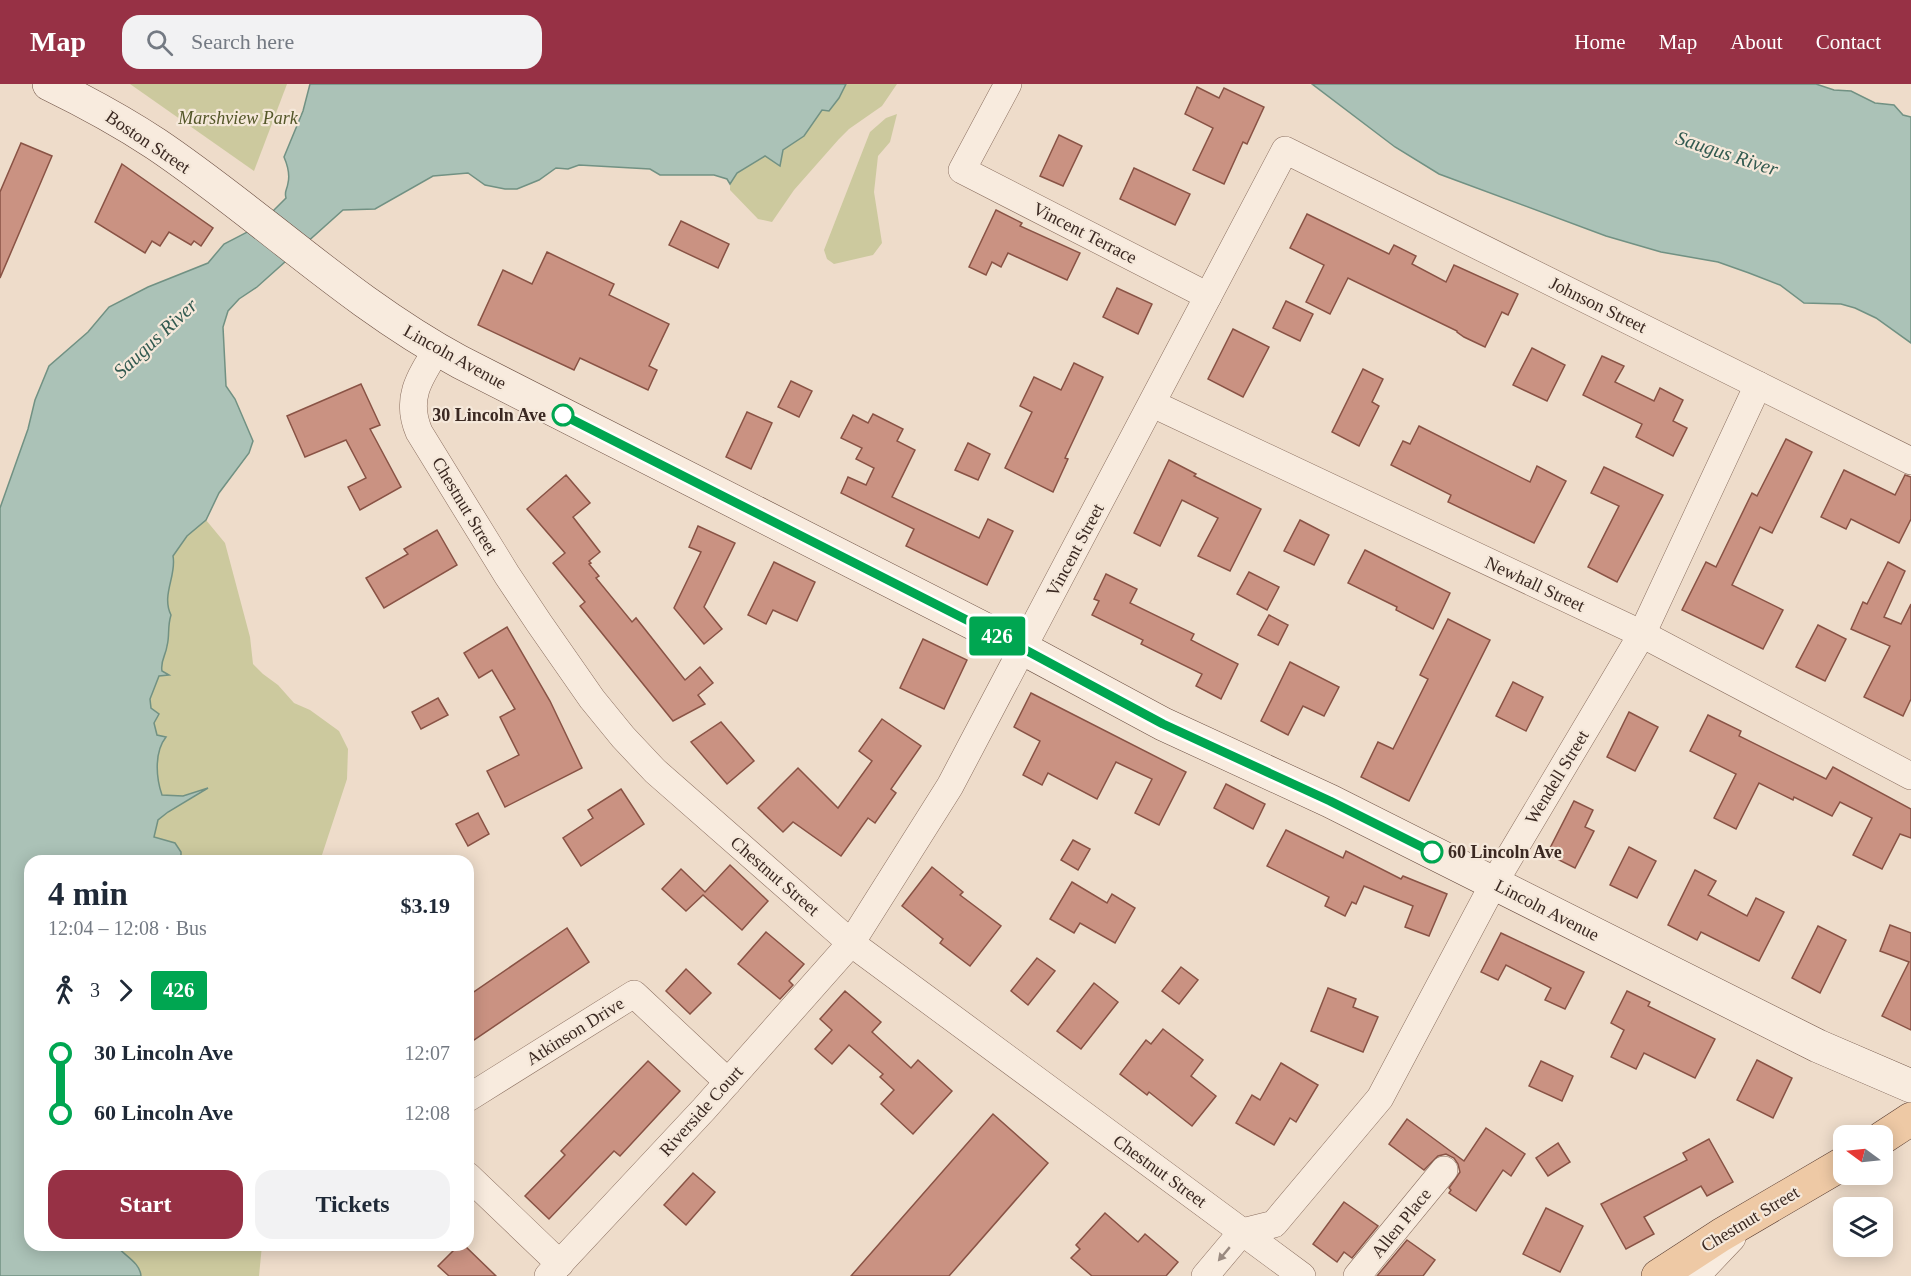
<!DOCTYPE html>
<meta charset="utf-8">
<style>
body{margin:0;font-family:Georgia,serif;background:#f2f2f3;color:#1f2937;height:100vh;display:flex;flex-direction:column;font-size:22px;white-space:nowrap}
*{box-sizing:border-box;margin:0}
p{font-size:20px;color:#747a83}
.icon{flex:none;width:33px;height:33px;fill:none;stroke:currentColor;stroke-width:2;stroke-linecap:round;stroke-linejoin:round}
.map{position:relative;flex:1;overflow:hidden}
.drawer{position:absolute;left:24px;top:771px;width:450px;height:396px;display:flex;flex-direction:column;background:#fff;border-radius:18px;box-shadow:0 3px 15px #0003}
.drawer>*{flex:none}
.badge{padding:0 12px;border-radius:4px;font-size:21px;line-height:39px}
.needle{width:39px;rotate:285deg}
.controls{position:absolute;left:1833px;top:1041px;display:grid;gap:12px}
.controls a{display:grid;place-items:center;width:60px;height:60px;border-radius:12px;background:#fff;box-shadow:0 3px 15px #0003;font-size:30px}
.map>.badge{position:absolute;translate:-50% -50%;box-shadow:0 0 0 3px #fff}
.legs{display:flex;align-items:center;gap:9px;height:66px;padding:0 24px;font-size:20px}
.legs p{margin-inline-start:auto}
.head{display:flex;align-items:center;justify-content:space-between;height:102px;padding:0 24px}
h1{font-size:33px;font-weight:600;line-height:45px}
.primary-button{display:flex;gap:12px;margin-top:auto;padding:12px 24px}
.primary-button a{flex:1;height:69px;border-radius:18px;background:#973145;color:#fff;font-size:24px;font-weight:600;line-height:69px;text-align:center}
.primary-button a+a{background:#f2f2f3;color:#1f2937}
ul{padding:0 24px;list-style:none}
li{display:flex;align-items:center;gap:21px;height:60px;font-size:22px}
li i{display:grid;place-items:center;width:9px;height:100%;margin:0 8px;background:currentColor}
li i::after{content:'';width:15px;height:15px;margin:-8px;border:4px solid;border-radius:50%;background:#fff}
li p{margin-inline-start:auto}
li:first-child i{background:linear-gradient(#0000 50%,currentColor 0)}
li:last-child i{background:linear-gradient(currentColor 50%,#0000 0)}
header{display:flex;align-items:center;gap:36px;box-sizing:border-box;height:84px;padding:0 30px;background:#973145;color:#fff}
header strong{font-size:28px}
nav{display:flex;gap:33px;margin-inline-start:auto;font-size:21px}
.search{width:420px;height:54px;background:#f2f2f3;display:flex;align-items:center;gap:15px;box-sizing:border-box;padding:0 21px;border-radius:18px;color:#747a83;font-size:22px}
.map>svg:first-child{display:block}
</style>
<header>
<strong>Map</strong>
<div class="search"><svg class="icon" aria-label="search" viewBox="0 0 24 24"><circle cx="10" cy="10" r="6"/><path d="M15 15l6 6"/></svg>Search here</div>
<nav><a>Home</a><a>Map</a><a>About</a><a>Contact</a></nav>
</header>
<div class="map">
<svg width="1911" height="1192" viewBox="0 0 1911 1192">
<rect width="100%" height="100%" fill="#eedcca"/>
<g fill="#ccc99e">
<path d="M130,0H287L254,87Z"/>
<path d="M732,0H897L882,22L849,45L839,55L794,106L772,138L758,135L730,106Z"/>
<path d="M897,30L890,58L878,72L874,108L882,159L873,171L834,180L827,175L824,166L870,48L886,34Z"/>
<path d="M245,354L253,357L249,369L219,409L206,436L225,459L250,553L253,580L263,590L278,601L294,619L310,626L339,647L348,665L347,695L320,777H130L118,365Z"/>
<path d="M30,1161H262L259,1192H0Z"/>
</g>
<g fill="#abc2b7" stroke="#719183" stroke-width="1.5">
<path d="M310,0H846L839,14L829,27L822,26L804,52L783,66L780,82L765,72L737,89L730,100L727,95L714,91H660L650,85L579,81L568,85L556,84L539,96L517,105H505L485,101L468,89L433,92L375,125L343,126L257,203L239,215L228,227L223,243L226,302L235,315L253,357L249,369L219,409L206,436L187,452L173,472C177,491 161,511 171,531C167,544 170,551 167,562C166,571 160,577 162,587L169,591L159,592L150,615L151,624L159,630L154,639L157,651L166,653C154,668 156,694 162,711L183,712L208,704L168,728L158,736L154,753L175,759L181,768V777H30V1161H116C124,1172 140,1178 141,1192H0V424L28,345L35,316L49,282L88,248L109,223L148,203L208,179L224,160L257,143L286,114C284,107 287,106 288,99C290,91 287,80 284,73L303,27Z"/>
<path d="M1312,0H1816L1834,6L1851,7L1875,19L1894,21L1903,31L1911,33V259L1876,234L1855,224L1841,220L1804,219L1780,201L1749,189L1718,178L1661,168L1606,152L1439,90L1395,63Z"/>
</g>
<g fill="#ca9282" stroke="#895345" stroke-width="1.5">
<path d="M1197,3L1219,14L1224,4L1264,23L1247,60L1243,58L1224,100L1193,86L1213,44L1185,30Z"/>
<path d="M1059,51L1082,62L1063,102L1040,92Z"/>
<path d="M21,59L52,72L0,194V108Z"/>
<path d="M122,80L213,144L201,162L194,157L191,161L169,148L160,162L152,157L145,169L95,138Z"/>
<path d="M1134,84L1190,110L1175,141L1120,115Z"/>
<path d="M996,126L1022,139L1020,142L1080,169L1067,196L1008,169L1001,183L992,178L986,191L969,183Z"/>
<path d="M1307,130L1389,170L1394,161L1416,172L1412,180L1446,198L1454,181L1518,210L1508,231L1502,228L1485,263L1464,253L1457,248V247L1348,194L1330,230L1306,218L1324,181L1290,164Z"/>
<path d="M681,137L729,160L718,184L669,161Z"/>
<path d="M547,168L614,200L609,211L669,240L649,282L657,286L648,306L580,274L574,286L478,241L503,186L532,200Z"/>
<path d="M1117,204L1152,220L1138,250L1103,233Z"/>
<path d="M1286,217L1313,230L1300,257L1273,244Z"/>
<path d="M1233,245L1269,263L1243,313L1208,295Z"/>
<path d="M1532,264L1565,281L1547,317L1513,301Z"/>
<path d="M1602,272L1624,282L1615,298L1654,317L1660,304L1683,316L1673,337L1687,344L1673,372L1636,353L1642,340L1583,311Z"/>
<path d="M1074,279L1103,293L1065,374L1068,375L1053,408L1005,384L1032,328L1020,322L1034,293L1061,306Z"/>
<path d="M1363,285L1383,295L1372,318L1379,322L1359,362L1332,348Z"/>
<path d="M791,297L812,307L799,333L778,323Z"/>
<path d="M361,300L380,341L370,345L401,403L360,426L348,403L366,394L346,356L305,373L287,332Z"/>
<path d="M747,328L772,339L751,385L726,373Z"/>
<path d="M873,330L903,345L897,357L915,366L892,413L979,454L988,435L1013,447L987,501L906,462L914,445L841,409L848,393L866,401L874,384L856,375L862,364L841,354L853,331L868,339Z"/>
<path d="M1419,342L1530,398L1537,382L1566,397L1534,459L1448,418L1451,411L1391,381L1403,357L1410,360Z"/>
<path d="M1786,355L1812,368L1772,449L1760,443L1732,501L1783,526L1763,565L1682,526L1706,478L1716,483L1752,409L1757,412Z"/>
<path d="M968,359L990,370L978,396L955,386Z"/>
<path d="M1169,376L1196,390L1194,392L1261,425L1230,487L1198,472L1218,434L1182,416L1160,462L1134,449Z"/>
<path d="M1604,383L1663,411L1617,498L1588,483L1619,422L1591,409Z"/>
<path d="M1844,386L1895,411L1905,391L1911,393V435L1899,459L1851,435L1846,445L1821,433Z"/>
<path d="M566,391L590,419L573,433L600,468L589,477L591,479L589,480L599,492L596,494L632,538L636,534L685,596L700,583L713,599L698,611L705,620L673,637L580,522L585,518L553,479L565,469L527,425Z"/>
<path d="M1300,436L1329,451L1314,481L1284,467Z"/>
<path d="M698,442L735,459L704,523L722,545L704,560L674,524L701,468L689,463Z"/>
<path d="M437,446L457,481L384,524L366,494L408,470L404,465Z"/>
<path d="M1365,466L1450,509L1433,545L1396,526L1397,523L1348,499Z"/>
<path d="M774,478L815,498L797,537L773,526L766,540L748,531Z"/>
<path d="M1888,478L1905,487L1884,533L1901,540L1911,520V615L1903,632L1864,613L1890,562L1851,545L1863,518L1867,520Z"/>
<path d="M1249,488L1279,503L1267,526L1237,510Z"/>
<path d="M1106,490L1137,505L1130,519L1194,550L1191,556L1238,580L1221,615L1196,602L1202,590L1141,560L1143,556L1092,531L1099,517L1094,515Z"/>
<path d="M1269,531L1288,541L1278,561L1258,551Z"/>
<path d="M1448,535L1490,556L1409,717L1361,693L1378,658L1393,665L1428,595L1420,591Z"/>
<path d="M1818,541L1846,555L1825,597L1796,583Z"/>
<path d="M507,543L550,617L582,684L505,723L487,687L519,671L500,633L515,625L492,586L479,594L464,569Z"/>
<path d="M923,555L967,576L944,625L900,604Z"/>
<path d="M1290,578L1339,603L1324,632L1303,622L1288,651L1261,637Z"/>
<path d="M1513,598L1543,613L1526,647L1496,632Z"/>
<path d="M1031,609L1186,688L1159,741L1135,729L1152,695L1116,678L1097,715L1048,689L1042,701L1023,691L1040,657L1014,643Z"/>
<path d="M438,614L448,631L421,645L412,628Z"/>
<path d="M1629,628L1658,643L1635,687L1607,673Z"/>
<path d="M1708,631L1741,647L1739,652L1826,695L1833,683L1911,725V754L1900,750L1882,785L1853,771L1872,734L1840,718L1832,732L1794,713L1793,716L1759,699L1736,745L1714,734L1736,690L1690,667Z"/>
<path d="M882,635L921,662L891,705L896,709L875,739L868,734L841,772L793,738L783,748L758,724L798,684L838,724L872,677L859,667Z"/>
<path d="M721,638L754,677L727,700L691,658Z"/>
<path d="M1226,700L1265,720L1253,745L1214,724Z"/>
<path d="M621,705L644,740L581,782L563,754L593,734L588,726Z"/>
<path d="M1574,717L1593,726L1585,743L1594,747L1575,784L1547,770Z"/>
<path d="M478,729L489,750L468,762L456,740Z"/>
<path d="M1286,746L1343,774L1346,767L1401,795L1403,792L1447,810L1429,852L1405,843L1413,822L1364,802L1356,820L1352,818L1345,832L1325,822L1329,813L1267,782Z"/>
<path d="M1073,756L1090,765L1078,786L1061,776Z"/>
<path d="M1629,763L1656,777L1637,814L1610,801Z"/>
<path d="M730,781L768,817L742,846L703,811L686,827L662,805L681,785L705,808Z"/>
<path d="M932,783L963,808L960,811L1001,842L970,882L940,859L943,855L902,822Z"/>
<path d="M1695,786L1716,797L1708,811L1747,832L1756,814L1784,828L1759,877L1701,848L1697,856L1668,841Z"/>
<path d="M1072,798L1107,819L1112,810L1135,824L1115,859L1080,839L1074,849L1050,835Z"/>
<path d="M1890,841L1911,849V946L1882,932L1909,878L1880,867Z"/>
<path d="M1818,842L1846,856L1820,909L1792,894Z"/>
<path d="M567,844L589,878L468,960V912Z"/>
<path d="M766,848L804,880L789,897L793,901L780,915L738,880Z"/>
<path d="M1501,849L1584,888L1565,925L1545,916L1551,904L1506,881L1498,896L1481,888Z"/>
<path d="M1037,874L1055,887L1028,921L1011,907Z"/>
<path d="M1181,883L1198,896L1179,920L1162,907Z"/>
<path d="M686,885L711,909L690,930L666,907Z"/>
<path d="M1094,899L1118,918L1081,965L1057,947Z"/>
<path d="M1328,904L1356,915L1353,923L1378,933L1363,968L1311,947Z"/>
<path d="M845,907L881,938L872,948L911,984L918,976L952,1007L913,1050L881,1020L894,1006L880,993L883,990L849,961L832,980L815,965L832,946L820,935Z"/>
<path d="M1627,907L1650,918L1648,922L1715,955L1695,994L1644,969L1636,985L1611,973L1624,946L1611,939Z"/>
<path d="M1163,945L1203,976L1191,992L1216,1012L1192,1042L1149,1008L1147,1011L1120,990L1146,956L1151,960Z"/>
<path d="M1757,976L1792,994L1773,1034L1737,1016Z"/>
<path d="M648,977L680,1007L620,1072L614,1067L549,1135L525,1112L565,1071L561,1067Z"/>
<path d="M1541,977L1573,992L1562,1017L1529,1002Z"/>
<path d="M1281,979L1318,1001L1296,1038L1290,1034L1274,1061L1236,1039L1252,1011L1260,1016Z"/>
<path d="M993,1030L1048,1079L949,1192H851Z"/>
<path d="M1407,1035L1464,1077L1486,1044L1525,1070L1511,1092L1503,1086L1476,1127L1449,1109L1451,1106L1449,1104L1460,1088L1458,1080L1454,1074L1446,1070L1438,1072L1424,1086L1389,1060Z"/>
<path d="M1709,1055L1733,1098L1707,1112L1701,1102L1644,1133L1654,1150L1626,1165L1601,1120L1687,1076L1683,1069Z"/>
<path d="M1558,1059L1570,1078L1548,1092L1536,1074Z"/>
<path d="M693,1089L715,1108L686,1141L664,1121Z"/>
<path d="M1344,1118L1378,1142L1352,1174L1344,1168L1337,1178L1313,1160Z"/>
<path d="M1546,1124L1583,1142L1560,1188L1523,1170Z"/>
<path d="M1105,1129L1138,1158L1145,1150L1178,1178L1166,1192H1092L1071,1174L1080,1165L1076,1161Z"/>
<path d="M1407,1156L1435,1176L1423,1192H1377Z"/>
<path d="M459,1161H464L496,1192H449L438,1182Z"/>
</g>
<g fill="none" stroke-linecap="round" stroke-linejoin="round">
<defs>
<g id="minor">
<path d="M1008,0L962,86L1208,212"/>
<path d="M437,266C419,294 405,315 419,348L507,491L539,539L592,615L623,653L655,687L851,859L1302,1192"/>
<path d="M1153,320L1642,550L1911,692"/>
<path d="M468,1014L634,910L728,998"/>
<path d="M468,1092L560,1180"/>
<path d="M548,1192L704,1025L851,859L950,702L1285,66L1911,377"/>
<path d="M1205,1192L1242,1148L1274,1140L1380,1014L1494,799L1642,550L1758,301"/>
<path d="M1357,1192L1444,1086"/>
<path d="M1696,1192L1732,1154"/>
</g>
<path id="secondary" d="M49,0C86,18 121,37 156,60C260,130 349,218 460,278L1020,563L1163,640L1330,717L1818,962L1911,1002"/>
<g id="primary">
<path d="M1882,1054L1911,1035"/>
<path d="M1658,1192L1721,1151L1844,1079"/>
</g>
</defs>
<use href="#minor" stroke="#8a6e5f" stroke-width="28"/>
<use href="#secondary" stroke="#6c4f42" stroke-width="34"/>
<use href="#primary" stroke="#593d32" stroke-width="34"/>
<use href="#minor" stroke="#f8ebde" stroke-width="27"/>
<use href="#secondary" stroke="#f8ebde" stroke-width="33"/>
<use href="#primary" stroke="#eec9a5" stroke-width="33"/>
</g>
<defs><path id="oneway-solid" d="M-6-.8H1V-3.2L6.5 0L1 3.2V.8H-6Z" transform="scale(1.5)"/></defs>
<use fill="#9a8a80" href="#oneway-solid" transform="translate(1224 1170) rotate(130)"/>
<g fill="none" stroke-linecap="round" stroke-linejoin="round">
<defs>
<path id="line-1" d="M563,331L1020,563L1163,640L1330,717L1432,768"/>
</defs>
<use href="#line-1" stroke="#fff" stroke-width="14"/>
<use href="#line-1" stroke="#00a651" stroke-width="9"/>
</g>
<g fill="#fff" stroke="#00a651" stroke-width="3">
<circle cx="563" cy="331" r="10"/>
<circle cx="1432" cy="768" r="10"/>
</g>
<g text-anchor="middle" stroke-width="4.5" stroke-linejoin="round" paint-order="stroke">
<g font-size="18" font-style="italic" fill="#545729" stroke="#f5e8da">
<text x="238" y="40">Marshview Park</text>
</g>
<g font-size="18" fill="#3b2922" stroke="#f5e8da">
<text transform="translate(148 58) rotate(34)" y="6">Boston Street</text>
<text transform="translate(1085 149) rotate(27)" y="6">Vincent Terrace</text>
<text transform="translate(1598 221) rotate(26)" y="6">Johnson Street</text>
<text transform="translate(455 273) rotate(29)" y="6">Lincoln Avenue</text>
<text transform="translate(465 422) rotate(59)" y="6">Chestnut Street</text>
<text transform="translate(1075 466) rotate(-62)" y="6">Vincent Street</text>
<text transform="translate(1535 500) rotate(25)" y="6">Newhall Street</text>
<text transform="translate(1557 693) rotate(-59)" y="6">Wendell Street</text>
<text transform="translate(775 792) rotate(41)" y="6">Chestnut Street</text>
<text transform="translate(1547 826) rotate(27)" y="6">Lincoln Avenue</text>
<text transform="translate(575 947) rotate(-32)" y="6">Atkinson Drive</text>
<text transform="translate(701 1027) rotate(-48)" y="6">Riverside Court</text>
<text transform="translate(1160 1087) rotate(36)" y="6">Chestnut Street</text>
<text transform="translate(1750 1135) rotate(-31)" y="6">Chestnut Street</text>
<text transform="translate(1401 1139) rotate(-51)" y="6">Allen Place</text>
</g>
<g font-size="18" font-weight="bold" fill="#3b2922" stroke="#f5e8da" text-anchor="end">
<text x="546" y="337">30 Lincoln Ave</text>
<text x="1448" y="774" text-anchor="start">60 Lincoln Ave</text>
</g>
<g font-size="20" font-style="italic" fill="#325a50" stroke="#f5e8da">
<text transform="translate(1727 69) rotate(18)" y="7">Saugus River</text>
<text transform="translate(155 254) rotate(-43)" y="7">Saugus River</text>
</g>
</g>
</svg>
<div class="controls">
<a><svg class="needle" viewBox="-14 -14 28 28"><path d="M0-13l5 13h-10z" fill="#e53935"/><path d="M0 13l5-13h-10z" fill="#747a83"/></svg></a>
<a><svg class="icon" aria-label="layers" viewBox="0 0 24 24"><path d="M12 4l9 5-9 5-9-5zM3 14l9 5 9-5"/></svg></a>
</div>
<b class="badge" style="left:997px;top:552px;background:#00a651;color:#fff">426</b>
<section class="drawer">
<div class="head"><div><h1>4 min</h1><p>12:04 – 12:08 · Bus</p></div><b>$3.19</b></div>
<div class="legs"><svg class="icon" aria-label="walk" viewBox="0 0 24 24"><circle cx="13" cy="4" r="2"/><path d="M13 8l-2 6 4 7M11 14l-3 7M7 12l3-4h3l4 4"/></svg>3<svg class="icon" aria-label="forward" viewBox="0 0 24 24"><path d="M9 5l7 7-7 7"/></svg><b class="badge" style="background:#00a651;color:#fff">426</b></div>
<ul>
<li><i style="color:#00a651"></i><b>30 Lincoln Ave</b><p>12:07</p></li>
<li><i style="color:#00a651"></i><b>60 Lincoln Ave</b><p>12:08</p></li>
</ul>
<div class="primary-button"><a>Start</a><a>Tickets</a></div>
</section>
</div>
